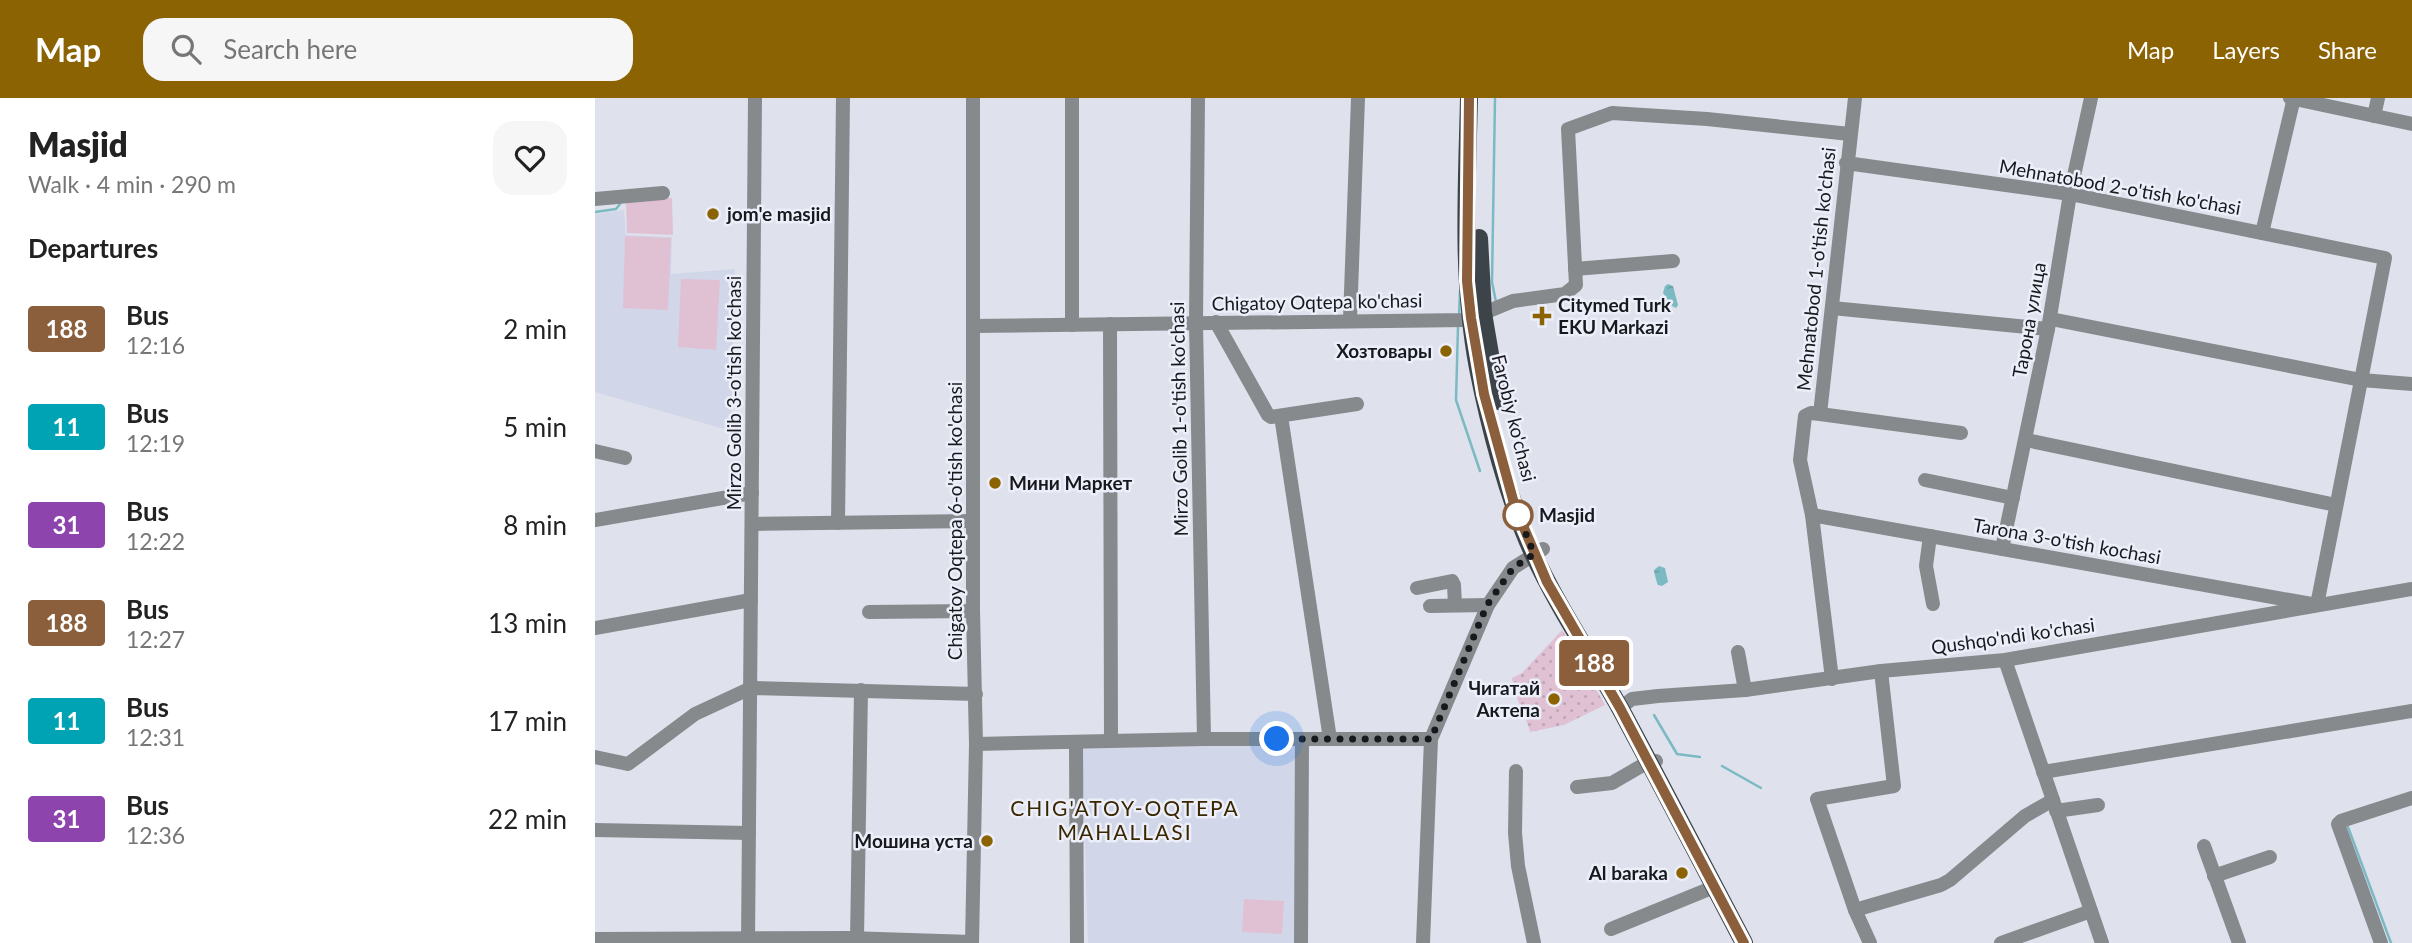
<!DOCTYPE html>
<meta charset="utf-8">
<style>
body{margin:0;font-family:Lato,sans-serif;background:#f6f6f6;color:#222;height:100vh;display:flex;flex-direction:column;font-size:26px;white-space:nowrap}
*{box-sizing:border-box;margin:0}
p{font-size:23px;color:#767676}
.icon{flex:none;width:38px;height:38px;fill:none;stroke:currentColor;stroke-width:2;stroke-linecap:round;stroke-linejoin:round}
.map{position:relative;flex:1;overflow:hidden}
.sheet{display:flex;flex-direction:column;background:#fff;width:595px}
.sheet>*{flex:none}
.badge{padding:0 14px;border-radius:5px;font-size:24px;line-height:46px}
.you{position:absolute;width:35px;height:35px;margin:-18px;border:5px solid #fff;border-radius:50%;background:#1a73e8;box-shadow:0 0 0 10px #1a73e833}
.map>.badge{position:absolute;translate:-50% -50%;box-shadow:0 0 0 4px #fff}
h2{padding:0 28px;font-size:26px;line-height:63px}
.round{display:grid;place-items:center;flex:none;width:74px;height:74px;border-radius:21px;background:#f6f6f6}
.overview{display:flex;align-items:center;justify-content:space-between;height:119px;padding:0 28px}
h1{font-size:33px;font-weight:800;line-height:52px}
ul{padding:0;list-style:none}
li{display:flex;align-items:center;gap:21px;height:98px;padding:0 28px}
li div{flex:1}
li b{display:block;font-size:26px}
li em{font-style:normal}
li .badge{min-width:77px;font-weight:700;text-align:center}
header{display:flex;align-items:center;gap:42px;box-sizing:border-box;height:98px;padding:0 35px;background:#8b6303;color:#fff}
header strong{font-size:33px}
nav{display:flex;gap:38px;margin-inline-start:auto;font-size:24px}
.search{width:490px;height:63px;background:#f6f6f6;display:flex;align-items:center;gap:18px;box-sizing:border-box;padding:0 24px;border-radius:21px;color:#767676;font-size:26px}
main{display:flex;flex:1;min-height:0}
.map>svg:first-child{display:block}
</style>
<header>
<strong>Map</strong>
<div class="search"><svg class="icon" aria-label="search" viewBox="0 0 24 24"><circle cx="10" cy="10" r="6"/><path d="M15 15l6 6"/></svg>Search here</div>
<nav><a>Map</a><a>Layers</a><a>Share</a></nav>
</header>
<main>
<section class="sheet">
<div class="overview"><div><h1>Masjid</h1><p>Walk · 4 min · 290 m</p></div><a class="round"><svg class="icon" aria-label="heart" viewBox="0 0 24 24"><path d="M12 20l-8-8c-3-5 5-10 8-4 3-6 11-1 8 4z"/></svg></a></div>
<h2>Departures</h2>
<ul>
<li><span class="badge" style="background:#8b5e3c;color:#fff">188</span><div><b>Bus</b><p>12:16</p></div><em>2 min</em></li>
<li><span class="badge" style="background:#00a3b4;color:#fff">11</span><div><b>Bus</b><p>12:19</p></div><em>5 min</em></li>
<li><span class="badge" style="background:#8e44ad;color:#fff">31</span><div><b>Bus</b><p>12:22</p></div><em>8 min</em></li>
<li><span class="badge" style="background:#8b5e3c;color:#fff">188</span><div><b>Bus</b><p>12:27</p></div><em>13 min</em></li>
<li><span class="badge" style="background:#00a3b4;color:#fff">11</span><div><b>Bus</b><p>12:31</p></div><em>17 min</em></li>
<li><span class="badge" style="background:#8e44ad;color:#fff">31</span><div><b>Bus</b><p>12:36</p></div><em>22 min</em></li>
</ul>
</section>
<div class="map">
<svg width="1817" height="845" viewBox="0 0 1817 845">
<defs>
<pattern id="grass-dots" width="8" height="8" patternUnits="userSpaceOnUse" patternTransform="scale(1.75)"><rect width="8" height="8" fill="#e0c1d4"/><path d="M2 2h.1M6 6h.1" fill="none" stroke="#bfa5b6" stroke-width="1.8" stroke-linecap="round"/></pattern>
<pattern id="water-ripples" width="26" height="14" patternUnits="userSpaceOnUse" patternTransform="scale(1.75)"><rect width="26" height="14" fill="#7bbac2"/><path d="M2 4q2-2 4 0t4 0M15 11q2-2 4 0t4 0" fill="none" stroke="#6a9fa6"/></pattern>
</defs>
<rect width="100%" height="100%" fill="#dfe2ed"/>
<g fill="#d1d6e8">
<path d="M29,112L31,137L77,139L76,176L140,171L136,333L0,294V116Z"/>
<path d="M701,646L699,845H493L487,650Z"/>
</g>
<path fill="url(#grass-dots)" d="M967,532L1010,607L969,627L935,634C930,615 919,599 917,580L927,575Z"/>
<g fill="#e0c1d4">
<path d="M77,100L78,137L32,135L31,101Z"/>
<path d="M30,138L76,140L73,212L28,210Z"/>
<path d="M86,181L125,182L121,252L83,249Z"/>
<path d="M649,801L689,803L687,836L647,834Z"/>
</g>
<g fill="url(#water-ripples)">
<path d="M1073,186L1078,188L1083,207L1081,210L1077,208L1068,195L1070,188Z"/>
<path d="M1064,468L1070,470L1073,484L1067,488L1063,487C1062,486 1059,474 1059,472Z"/>
</g>
<g fill="none" stroke-linecap="round" stroke-linejoin="round">
<g stroke="#7bbac2" stroke-width="2.5">
<path d="M900,0L897,184L901,204"/>
<path d="M0,114L21,111L25,106"/>
<path d="M864,218L865,193"/>
<path d="M863,228L861,302L885,373"/>
<path d="M1059,617L1082,656L1105,659"/>
<path d="M1127,668L1166,690"/>
<path d="M1753,729L1796,845"/>
</g>
<g stroke="#868a8d" stroke-width="14">
<path d="M603,0L601,225L609,641"/>
<path d="M1695,0L1817,26"/>
<path d="M1779,18L1783,0"/>
<path d="M0,101L68,95"/>
<path d="M1667,135L1699,0"/>
<path d="M980,171L1078,163"/>
<path d="M1237,210L1453,231"/>
<path d="M1456,221L1766,282L1817,286"/>
<path d="M755,222L763,0"/>
<path d="M621,224L673,317L676,319L762,306"/>
<path d="M515,226L516,642"/>
<path d="M477,227V0"/>
<path d="M378,228L872,222L918,203L970,196L981,187L973,31L1017,15L1112,21L1255,36"/>
<path d="M1225,316L1260,0"/>
<path d="M686,318L735,641"/>
<path d="M1431,342L1741,407"/>
<path d="M0,353L30,360"/>
<path d="M1330,382L1418,400"/>
<path d="M1217,417L1722,507L1790,160L1475,96L1251,65"/>
<path d="M0,422L157,395"/>
<path d="M243,425L248,0"/>
<path d="M157,426L378,423"/>
<path d="M1335,438L1331,468L1338,506"/>
<path d="M1407,451L1453,231L1475,96L1496,0"/>
<path d="M822,490L857,483L859,487L860,507"/>
<path d="M835,508L893,507"/>
<path d="M274,514L378,513"/>
<path d="M0,530L156,502"/>
<path d="M1143,554L1150,592"/>
<path d="M1410,562L1507,845"/>
<path d="M1237,581L1217,417L1205,362L1210,318L1216,315L1225,316L1366,335"/>
<path d="M1025,610L1037,601L1063,598L1150,592L1286,573L1410,562L1817,491"/>
<path d="M481,644L482,845"/>
<path d="M381,646L609,641H836"/>
<path d="M0,659L33,666L100,616L156,590L381,596"/>
<path d="M921,673L920,735L923,768L939,845"/>
<path d="M1448,674L1817,613"/>
<path d="M982,689L1017,685L1048,667L1061,663"/>
<path d="M1461,713L1503,707"/>
<path d="M0,732L154,735"/>
<path d="M1609,748L1644,845"/>
<path d="M1619,778L1675,759"/>
<path d="M1260,812L1346,787L1355,782L1430,718L1458,702"/>
<path d="M1016,831L1119,789"/>
<path d="M0,841L253,840L377,844"/>
<path d="M262,841L266,592"/>
<path d="M153,845L160,0"/>
<path d="M377,845L381,646L378,513V0"/>
<path d="M706,845L707,641"/>
<path d="M828,845L836,641L893,507L918,470L948,451"/>
<path d="M1275,845L1260,812L1222,701L1299,688L1286,573"/>
<path d="M1406,845L1496,813"/>
<path d="M1786,845L1743,726L1746,723L1817,700"/>
</g>
<g stroke="#3d4449" stroke-width="18">
<path d="M874,0C872,90 866,181 883,270C894,327 913,400 937,453C962,508 996,558 1025,610C1067,688 1108,767 1149,845"/>
<path d="M884,140L888,215L903,303"/>
</g>
</g>
<g fill="none" stroke-linecap="round" stroke-linejoin="round">
<defs>
<path id="line" d="M874,0L872,183L876,220L889,296L920,409L952,484L1025,610L1149,845"/>
</defs>
<use href="#line" stroke="#fff" stroke-width="16"/>
<use href="#line" stroke="#8b5e3c" stroke-width="10"/>
<path stroke="#18191d" stroke-width="7" stroke-dasharray="0 12.6" d="M682,641H836L892,507L918,470L939,456L920,409L923,417"/>
</g>
<g fill="#8b6303" stroke="#eceffa" stroke-width="2.5">
<circle cx="118" cy="116" r="7"/>
<path d="M943.5 207.5h7v7h7v7h-7v7h-7v-7h-7v-7h7z"/>
<circle cx="851" cy="253" r="7"/>
<circle cx="400" cy="385" r="7"/>
<circle cx="959" cy="601" r="7"/>
<circle cx="392" cy="743" r="7"/>
<circle cx="1087" cy="775" r="7"/>
</g>
<circle fill="#fff" stroke="#8b5e3c" stroke-width="3.5" cx="923" cy="417" r="14"/>
<g text-anchor="middle" stroke-width="5" stroke-linejoin="round" paint-order="stroke">
<g font-size="19" fill="#18191d" stroke="#eceffa">
<text transform="translate(1525 89) rotate(10)" y="7">Mehnatobod 2-o'tish ko'chasi</text>
<text transform="translate(1221 171) rotate(-84)" y="7">Mehnatobod 1-o'tish ko'chasi</text>
<text transform="translate(722 204) rotate(-1)" y="7">Chigatoy Oqtepa ko'chasi</text>
<text transform="translate(1434 222) rotate(-80)" y="7">Тарона улица</text>
<text transform="translate(139 295) rotate(-90)" y="7">Mirzo Golib 3-o'tish ko'chasi</text>
<text transform="translate(919 320) rotate(76)" y="7">Farobiy ko'chasi</text>
<text transform="translate(584 321) rotate(-91)" y="7">Mirzo Golib 1-o'tish ko'chasi</text>
<text transform="translate(360 423) rotate(-90)" y="7">Chigatoy Oqtepa 6-o'tish ko'chasi</text>
<text transform="translate(1472 443) rotate(10)" y="7">Tarona 3-o'tish kochasi</text>
<text transform="translate(1418 538) rotate(-8)" y="7">Qushqo'ndi ko'chasi</text>
</g>
<g font-size="19" font-weight="bold" fill="#18191d" stroke="#eceffa" text-anchor="end">
<text x="132" y="123" text-anchor="start">jom'e masjid</text>
<text x="963" y="214" text-anchor="start">Citymed Turk<tspan x="963" dy="22">EKU Markazi</tspan></text>
<text x="837" y="260">Хозтовары</text>
<text x="414" y="392" text-anchor="start">Мини Маркет</text>
<text x="945" y="597">Чигатай<tspan x="945" dy="22">Актепа</tspan></text>
<text x="378" y="750">Мошина уста</text>
<text x="1073" y="782">Al baraka</text>
</g>
<g font-size="19" font-weight="bold" fill="#18191d" stroke="#eceffa" text-anchor="start">
<text x="944" y="424">Masjid</text>
</g>
<g font-size="21" letter-spacing="2" fill="#3a2700" stroke="#eceffa">
<text x="530" y="718">CHIG'ATOY-OQTEPA<tspan x="530" dy="24">MAHALLASI</tspan></text>
</g>
</g>
</svg>
<div class="you" style="left:682px;top:641px"></div>
<b class="badge" style="left:999px;top:565px;background:#8b5e3c;color:#fff">188</b>
</div>
</main>
